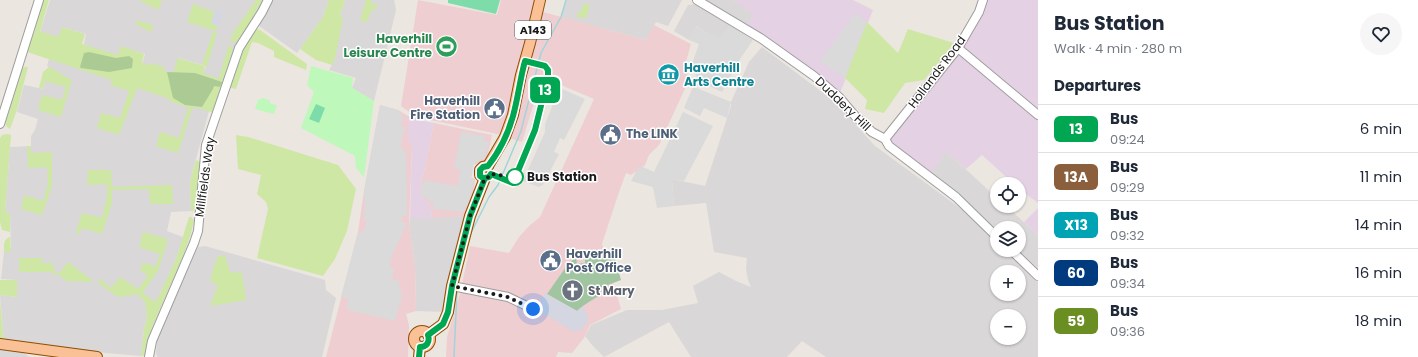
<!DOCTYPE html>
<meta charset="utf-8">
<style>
body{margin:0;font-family:Poppins,sans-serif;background:#f6f6f7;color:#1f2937;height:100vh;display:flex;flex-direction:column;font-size:15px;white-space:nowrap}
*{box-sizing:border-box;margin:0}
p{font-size:13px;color:#747a83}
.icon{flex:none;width:22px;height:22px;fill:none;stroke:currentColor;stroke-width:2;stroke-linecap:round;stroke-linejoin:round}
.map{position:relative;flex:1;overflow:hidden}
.panel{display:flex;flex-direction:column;background:#fff;width:380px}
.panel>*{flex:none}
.badge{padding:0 8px;border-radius:6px;font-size:14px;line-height:26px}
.tools{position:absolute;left:990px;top:177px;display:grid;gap:8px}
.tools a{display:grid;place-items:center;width:36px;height:36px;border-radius:50%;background:#fff;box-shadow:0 1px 3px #0004;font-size:20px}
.you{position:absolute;width:20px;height:20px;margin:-10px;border:3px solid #fff;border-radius:50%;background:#1a73e8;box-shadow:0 0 0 6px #1a73e833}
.map>.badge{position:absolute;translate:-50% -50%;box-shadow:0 0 0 2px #fff}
h2{padding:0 16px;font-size:15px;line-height:36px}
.round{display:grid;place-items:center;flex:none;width:42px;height:42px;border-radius:21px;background:#f6f6f7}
.overview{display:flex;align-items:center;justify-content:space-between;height:68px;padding:0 16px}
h1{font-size:19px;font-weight:700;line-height:30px}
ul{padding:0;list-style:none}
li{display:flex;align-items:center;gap:12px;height:48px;padding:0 16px;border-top:1px solid #e0e1e3}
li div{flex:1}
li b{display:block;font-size:15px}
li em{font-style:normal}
li .badge{min-width:44px;font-weight:700;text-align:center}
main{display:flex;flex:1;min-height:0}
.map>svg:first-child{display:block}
</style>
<main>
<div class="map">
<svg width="1038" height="357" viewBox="0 0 1038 357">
<rect width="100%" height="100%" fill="#ece6e0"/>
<g fill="#d9d7d7" fill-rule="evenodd">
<path d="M50,0H329L323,17L297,53L255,23L227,83L203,75L206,66L179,58L172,78L141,69L145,54L121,47L117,60L83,49L86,34L62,27L58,40L40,32Z"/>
<path d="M345,0H394L396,10L374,101L352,88L356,78L329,70L335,59L340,16Z"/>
<path d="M566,0H682L668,26L656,22L646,40L561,17Z"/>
<path d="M705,0H733L755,14L747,24Z"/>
<path d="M697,4L730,25L719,39L696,26L689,40L674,31L688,5Z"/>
<path d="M762,47L835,102L875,146L964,211L997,243V250H1004L1038,282V357H826L802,341L787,357H691L669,322L604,357L592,345L585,336L591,325L627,310H662L698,303L693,286L719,272L736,281L751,287L748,280L746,269L747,258L714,252L706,203L674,206L672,179L705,186L731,106V102L749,62ZM997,272H1019V294H997ZM997,316H1019V338H997Z"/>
<path d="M49,59L209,111L190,181L191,211L171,212L167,231L183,237L176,259L156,302L146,301L147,317L144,329L141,356L95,352L48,345L4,341L0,295L17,297V280L1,279L4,252H11L10,213L5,212L10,147L31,146V136L35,130L38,119L17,112L24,85L43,89L49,67L47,66Z"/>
<path d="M946,151L997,198V206H1006L1038,235V268L1018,250H1019V228H997V232L931,173Z"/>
<path d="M470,216L448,312L416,311L415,265L409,226L410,218Z"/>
<path d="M205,246L325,280L326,290L336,298L322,357H158L156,354L157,340L164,318L174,301L198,247Z"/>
<path d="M0,350L23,352L29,357H0Z"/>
</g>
<g fill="#eeced1">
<path d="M418,0L497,15L501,0H534L532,9L646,40L654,25L691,44L685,65L689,80L659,145L649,155L645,165L631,175L626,173L618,195L602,244L621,309L590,325L584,338L572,353L558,352L556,357H446L447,337L460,294L470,246L509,253L519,237L529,226L540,217L594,99L542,77L522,142L493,133L416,117L401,106Z"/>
<path d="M380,105L398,110L408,116V139L412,145L409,226L415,265L416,311L406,314L409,325L408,357H326L358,232L364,191Z"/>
<path d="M434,123L492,135L486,163L481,162L480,165L473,164L470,177L475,179V182L470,216L432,218L430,204L423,198L420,191Z"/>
</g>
<g fill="#e5d1e4">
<path d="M733,0H853L873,10L840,93L807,67L747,24L754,14Z"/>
<path d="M983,0H1038V203L1019,189V184H1014L982,155L966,169L946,151L929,177L885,139L958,48Z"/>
<path d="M408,116L414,119L434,123L420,191L423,198L430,204L432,218H410L412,145L408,139Z"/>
<path d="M1038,208V235L1024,222Z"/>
</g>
<g fill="#cfe7a5">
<path d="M44,0H49L40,31L58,37L62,27L85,34L82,44L118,55L121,46L144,54L142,63L149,65L150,63L164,67V71L173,73L178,58L205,66L204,74L221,79L219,77L229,44L233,50L214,113L195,107L193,109L169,101L170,99L137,88L119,135L97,128L101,113L120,118L129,91L110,85L112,80L27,52L35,30L38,13Z"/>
<path d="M139,0H162L158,10Z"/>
<path d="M256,0H262C258,8 243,37 237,41C234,43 233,42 230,41L233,33Z"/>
<path d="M329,0H345L340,16L343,18L335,59L332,65L316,60L300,49L323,17Z"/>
<path d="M366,0H372L371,3L378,6L377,9H372L367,22L360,20Z"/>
<path d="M193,4L214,12L211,23L218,26L215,31L187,22Z"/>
<path d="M584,4L590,5L586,18L577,17L576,14L580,13L583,5Z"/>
<path d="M136,20L153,25L151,32L137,25Z"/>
<path d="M867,22L898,53L908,29L954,43L924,80L905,83L884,113L865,109L867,100L845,78Z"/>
<path d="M256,29L260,30L307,64L306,70L274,57V51L258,43L252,42L236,89L228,87C233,72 241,36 256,29Z"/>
<path d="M213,31L217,33L207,66L202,65Z"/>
<path d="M24,67H28L17,110L10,129L6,126L5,120L21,69Z"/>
<path d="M49,67L72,80L61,117L38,110L42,95L62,100L66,87L45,81L43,89L39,88L43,72Z"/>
<path d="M188,108L192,109L178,153L156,146L160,132L179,138Z"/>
<path d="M7,134L11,135L5,212L10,213V232L2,230L0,222V138L2,135Z"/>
<path d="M236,135L248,137L338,165L356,189L347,231L335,259L323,276L257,258L268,209L266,202L257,194L261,175L238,169Z"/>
<path d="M31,146V153L52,152V186L42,215L21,209L24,195L43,201L48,184L47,167L28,168L27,147Z"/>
<path d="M196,160L200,162L197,206L193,211H191L190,181Z"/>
<path d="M88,170H111L112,187L172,185L173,204H150L149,189L112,190V203L102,234L82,228L79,234L76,233L82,213L102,218L107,198V184L87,185Z"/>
<path d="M189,217H191L194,220L191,234L182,259L152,327L146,353L145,355L141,356L144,329L147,317L145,301L138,296L139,294L118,297L98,283L100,279L111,288L120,277L138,289L148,276L140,270L143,263L156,266L160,254L139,247L143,232L168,239L158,271L143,292V293L156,302L176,259Z"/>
<path d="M10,237L11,252H4C4,246 3,239 10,237Z"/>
<path d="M225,255L230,272L242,273L246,300L210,306L218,285L210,281L213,269L218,256Z"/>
<path d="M19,258H42V263H53V269L58,273L56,275L50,272H19Z"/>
<path d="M68,262L92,280V282L67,281L58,275Z"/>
<path d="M0,280H17V297L0,295Z"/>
<path d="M0,300L4,341L0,340Z"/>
</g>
<g fill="#accb94">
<path d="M89,52L116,58L129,56L133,59L132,68L109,72L81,68L80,67L84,53Z"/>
<path d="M167,72L195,73L222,82L220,87L214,86L213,89L202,107L185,105L173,98Z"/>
</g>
<path fill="#a1c5a1" d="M613,251L621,280L600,288L601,294C593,300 584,304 577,311L547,294L568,264L576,257L577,264L585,263V253Z"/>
<g fill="#bff8bb">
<path d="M311,66L353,78L352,88L374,101L364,177L356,168L355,156L301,128L314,92L307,85Z"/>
<path d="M263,98L269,100L271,104L277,105L274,114L255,109L258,100Z"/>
</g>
<g fill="#7ddcaa">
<path d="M448,0H500L496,14L448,3Z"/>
<path d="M316,104L325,108L319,123L309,119Z"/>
</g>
<g fill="#dadada">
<path d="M855,13L867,22L845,78L820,61Z"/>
<path d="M730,25L753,40L740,59L722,92L698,81L692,64L699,44L689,40L695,26L719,38Z"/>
<path d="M694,87L731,102L727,118L704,108L700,116L684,108L692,89Z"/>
<path d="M560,88L585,99L564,140L560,138L554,152L559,154L543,185L539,187L523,181L545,132V124Z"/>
<path d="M380,105L398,110L403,117L401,126L405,127L400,147L404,148L403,152H406L407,216H402L401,222L407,223L391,258L390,268L394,269L392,281L398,279L402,296L395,321L347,310L348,298L341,297L358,232L363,233L367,221L363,220L365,211L364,191Z"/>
<path d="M683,112L713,126L684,181L672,179L674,206L657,208L653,187L631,181L638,168L643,167L654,172Z"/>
<path d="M461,132L485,136L484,141L489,142L484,160L480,159L479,163H474L471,179L474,180L468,207H464V212L433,209V203L422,196L421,191L424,180L458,186L460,170L454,168Z"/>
</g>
<g fill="#d4d6e2">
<path d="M216,10L223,13L219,26L211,23Z"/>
<path d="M545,293L577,311L582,307L585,310L588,317V321L581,330L573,331L541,312L538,308L539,304Z"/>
</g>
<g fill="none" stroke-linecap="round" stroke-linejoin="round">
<g stroke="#a0d5da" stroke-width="1.5">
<path d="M470,235L489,197L498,185L521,131L541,53L561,17L566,0"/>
<path d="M454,357L457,289"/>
</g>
<defs>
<g id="tertiary">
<path d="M697,0L762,39L814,76L839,97L855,116L872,132L885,139L889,146L956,197L997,237"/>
<path d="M958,48L1038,115"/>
<path d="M0,124L39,0"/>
<path d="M885,139L958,48L979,12L983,0"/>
<path d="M1011,250L1038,276"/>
<path d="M452,286L508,297L533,309"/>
<path d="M149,357L152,341L194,243L198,231L206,145L239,48L262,12L268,0"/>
</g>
<g id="primary">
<path d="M488,166L505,137L513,115L521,75L530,43L540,0"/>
<path d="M485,178L480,175V170L483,167L488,166"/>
<circle cx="422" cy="339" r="8"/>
<path d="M428,335L443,324L448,312L452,286L470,216L485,178"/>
<path d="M0,344L97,357"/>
<path d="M419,357L420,347"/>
</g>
</defs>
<use href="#tertiary" stroke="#9e9e9e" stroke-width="10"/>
<use href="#primary" stroke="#8f4d02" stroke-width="12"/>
<use href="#tertiary" stroke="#fff" stroke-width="8"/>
<use href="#primary" stroke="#fac197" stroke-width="10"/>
</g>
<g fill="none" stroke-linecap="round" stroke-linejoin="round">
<defs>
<path id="line" d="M419,357L420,347C427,347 430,342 428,335L443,324L448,312L452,286L470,216L485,178L489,177L491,174L513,183L535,130L548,77V70L545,66L525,61C520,79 518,98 513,116C508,134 499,152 488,166L483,167L480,170V176L483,178"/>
</defs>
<use href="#line" stroke="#fff" stroke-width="9"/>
<use href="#line" stroke="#00a651" stroke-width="6"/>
<path stroke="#1a1a1a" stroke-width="4" stroke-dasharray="0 7.2" d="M515,177L491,174L489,177L485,178L470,216L452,286L508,297L533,309"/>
</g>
<defs>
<symbol id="stadium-disc" viewBox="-11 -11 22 22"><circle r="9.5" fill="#2e9e5b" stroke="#fff"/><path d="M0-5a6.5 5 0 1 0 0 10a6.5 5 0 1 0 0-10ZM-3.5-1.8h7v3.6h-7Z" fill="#fff"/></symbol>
<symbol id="museum-disc" viewBox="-11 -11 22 22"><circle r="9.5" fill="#0f9aa8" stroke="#fff"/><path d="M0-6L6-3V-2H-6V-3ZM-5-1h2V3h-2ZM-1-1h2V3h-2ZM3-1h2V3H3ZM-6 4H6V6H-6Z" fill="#fff"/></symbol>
<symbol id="civic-disc" viewBox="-11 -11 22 22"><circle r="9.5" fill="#5c6f8a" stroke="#fff"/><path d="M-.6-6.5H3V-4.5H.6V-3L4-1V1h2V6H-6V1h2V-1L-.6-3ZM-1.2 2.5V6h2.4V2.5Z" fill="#fff"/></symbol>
<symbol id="church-disc" viewBox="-11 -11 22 22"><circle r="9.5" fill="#6b7280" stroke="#fff"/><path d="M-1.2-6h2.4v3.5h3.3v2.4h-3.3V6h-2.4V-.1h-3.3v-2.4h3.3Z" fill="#fff"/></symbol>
</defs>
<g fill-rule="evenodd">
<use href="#stadium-disc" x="434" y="34" width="25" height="25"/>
<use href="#museum-disc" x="656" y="62" width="25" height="25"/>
<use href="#civic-disc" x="482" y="96" width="25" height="25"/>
<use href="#civic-disc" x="598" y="122" width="25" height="25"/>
<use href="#civic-disc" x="538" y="248" width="25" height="25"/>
<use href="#church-disc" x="560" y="278" width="25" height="25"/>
</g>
<circle fill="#fff" stroke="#00a651" stroke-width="2" cx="515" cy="177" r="8"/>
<g text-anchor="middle" stroke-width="3" stroke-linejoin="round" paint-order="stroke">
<rect fill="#fff" stroke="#5f5f5f" stroke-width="1" x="515" y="21" width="36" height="18" rx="3"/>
<g font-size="11" font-weight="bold" fill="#1a1a1a">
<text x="533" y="34">A143</text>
</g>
<g font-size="12" font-weight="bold" fill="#27864d" stroke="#fff" text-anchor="end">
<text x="432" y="43">Haverhill<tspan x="432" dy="14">Leisure Centre</tspan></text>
</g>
<g font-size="12" font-weight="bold" fill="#0d838f" stroke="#fff" text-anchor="start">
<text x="684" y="72">Haverhill<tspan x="684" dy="14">Arts Centre</tspan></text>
</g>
<g font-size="12" fill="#1a1a1a" stroke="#fff">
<text transform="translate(937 72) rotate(-53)" y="4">Hollands Road</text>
<text transform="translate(843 104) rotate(44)" y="4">Duddery Hill</text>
<text transform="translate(205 177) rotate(-82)" y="4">Millfields Way</text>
</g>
<g font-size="12" font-weight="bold" fill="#4e5e75" stroke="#fff" text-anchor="start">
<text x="480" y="105" text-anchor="end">Haverhill<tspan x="480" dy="14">Fire Station</tspan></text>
<text x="626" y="138">The LINK</text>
<text x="566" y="258">Haverhill<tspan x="566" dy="14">Post Office</tspan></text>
</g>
<g font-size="12" font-weight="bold" fill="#1a1a1a" stroke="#fff" text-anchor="start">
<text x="527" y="181">Bus Station</text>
</g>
<g font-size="12" font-weight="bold" fill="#5b616d" stroke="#fff" text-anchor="start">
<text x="588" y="295">St Mary</text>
</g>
</g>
</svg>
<div class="tools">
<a><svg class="icon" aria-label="locate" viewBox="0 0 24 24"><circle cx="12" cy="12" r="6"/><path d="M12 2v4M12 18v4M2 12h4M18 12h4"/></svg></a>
<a><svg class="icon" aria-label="layers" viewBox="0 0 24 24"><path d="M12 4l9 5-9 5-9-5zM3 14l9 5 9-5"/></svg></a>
<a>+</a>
<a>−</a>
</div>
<div class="you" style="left:533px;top:309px"></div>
<b class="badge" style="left:545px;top:90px;background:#00a651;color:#fff">13</b>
</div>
<section class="panel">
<div class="overview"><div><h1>Bus Station</h1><p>Walk · 4 min · 280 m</p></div><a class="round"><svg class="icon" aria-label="heart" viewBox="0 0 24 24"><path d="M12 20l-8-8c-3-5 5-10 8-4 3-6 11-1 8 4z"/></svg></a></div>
<h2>Departures</h2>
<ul>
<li><span class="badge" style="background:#00a651;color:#fff">13</span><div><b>Bus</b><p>09:24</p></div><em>6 min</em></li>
<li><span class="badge" style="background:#8b5e3c;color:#fff">13A</span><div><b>Bus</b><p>09:29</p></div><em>11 min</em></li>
<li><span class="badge" style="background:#00a3b4;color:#fff">X13</span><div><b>Bus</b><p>09:32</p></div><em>14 min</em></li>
<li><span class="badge" style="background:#003b80;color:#fff">60</span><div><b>Bus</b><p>09:34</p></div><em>16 min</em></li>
<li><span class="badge" style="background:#6b8e23;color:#fff">59</span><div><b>Bus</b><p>09:36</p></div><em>18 min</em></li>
</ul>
</section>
</main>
